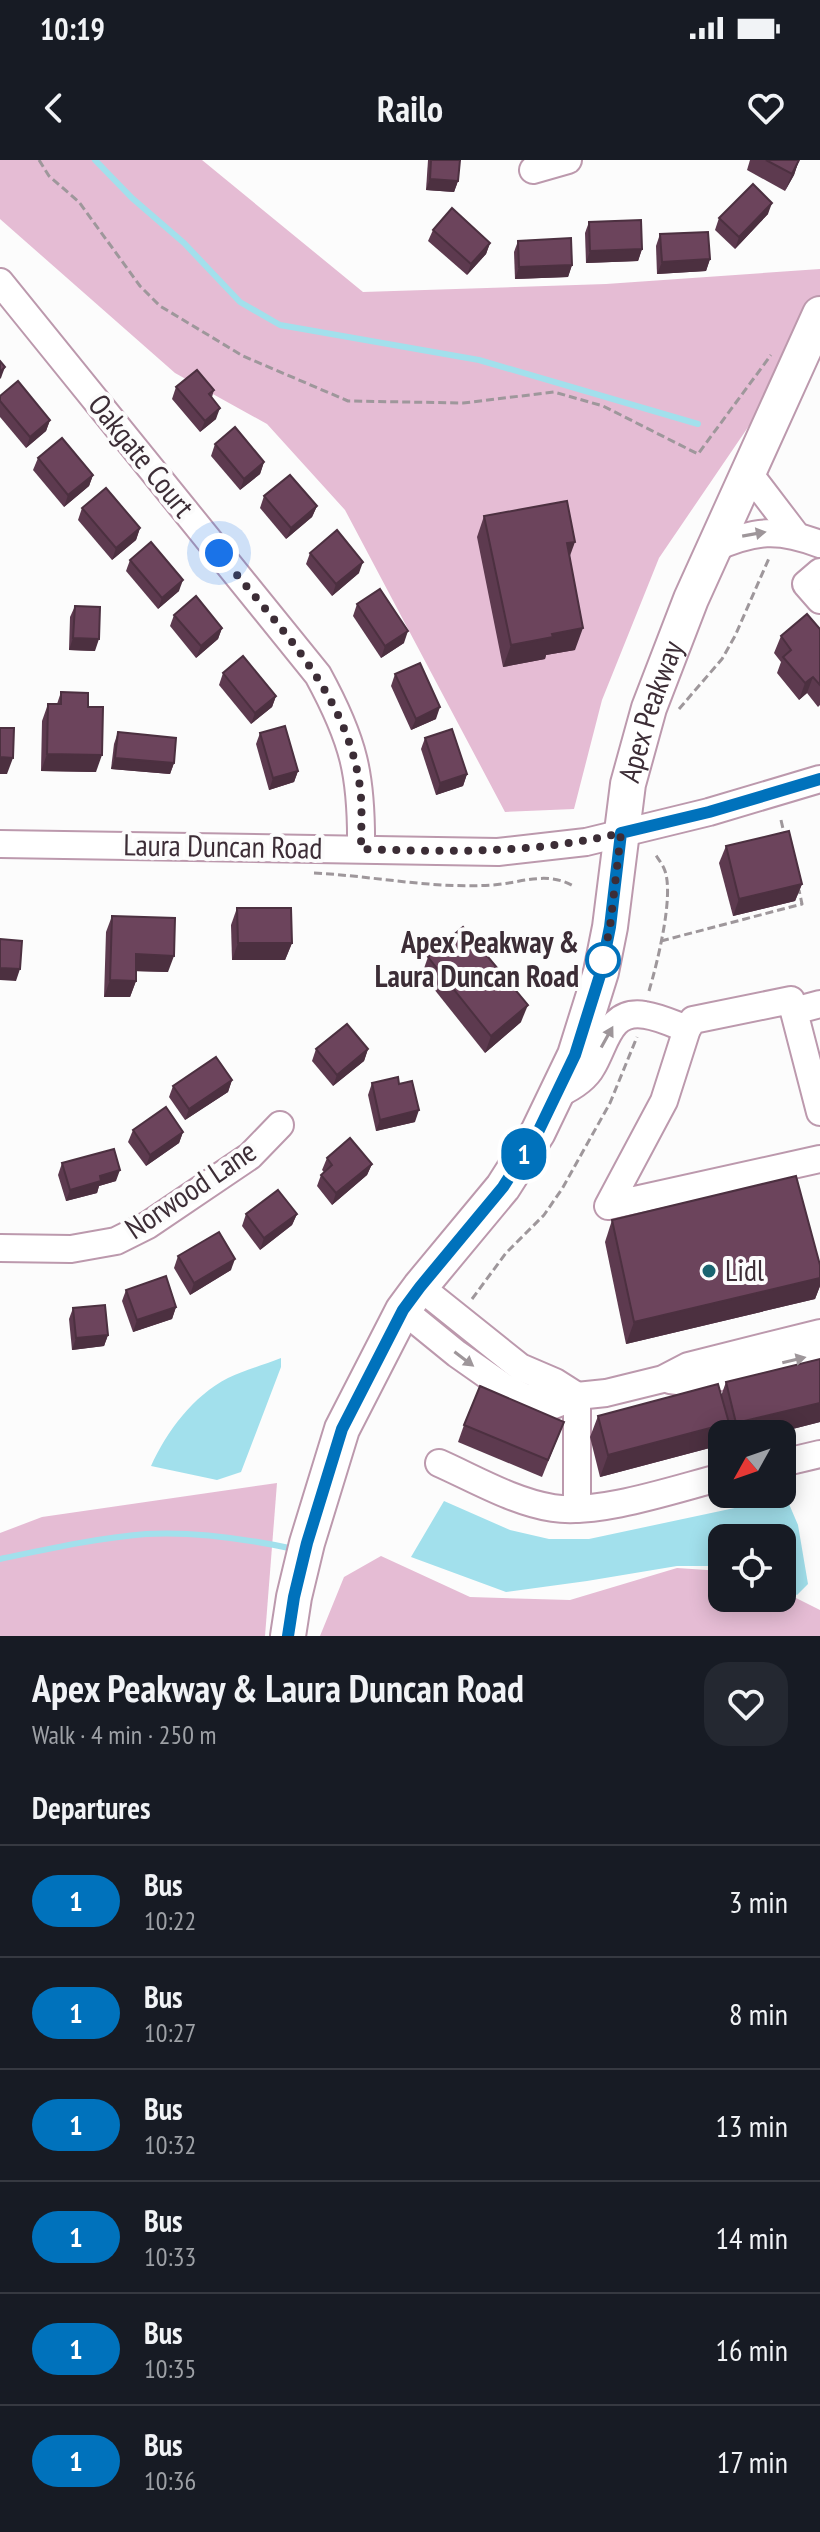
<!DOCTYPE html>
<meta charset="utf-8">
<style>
body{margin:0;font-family:"PT Sans Narrow",sans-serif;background:#242831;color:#f1f3f6;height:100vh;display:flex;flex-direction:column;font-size:30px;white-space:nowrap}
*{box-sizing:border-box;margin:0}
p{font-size:26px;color:#9ea1a6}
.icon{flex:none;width:44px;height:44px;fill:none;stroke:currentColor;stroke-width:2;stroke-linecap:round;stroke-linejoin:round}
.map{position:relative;height:1476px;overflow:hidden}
.drawer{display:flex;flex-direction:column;background:#171b24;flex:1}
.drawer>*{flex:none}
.badge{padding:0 16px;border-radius:26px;font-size:28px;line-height:52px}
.needle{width:52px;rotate:230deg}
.fabs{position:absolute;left:708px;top:1260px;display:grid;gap:16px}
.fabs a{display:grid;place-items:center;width:88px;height:88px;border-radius:16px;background:#171b24;box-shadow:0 4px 20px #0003;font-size:40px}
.you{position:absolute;width:40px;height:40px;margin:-20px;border:6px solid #fff;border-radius:50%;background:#1a73e8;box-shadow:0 0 0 12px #1a73e833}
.map>.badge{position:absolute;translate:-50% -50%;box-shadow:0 0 0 4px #fff}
h2{padding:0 32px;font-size:30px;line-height:72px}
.round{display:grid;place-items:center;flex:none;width:84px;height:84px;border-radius:24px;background:#242831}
.head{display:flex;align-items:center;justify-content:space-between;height:136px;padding:0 32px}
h1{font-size:38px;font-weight:700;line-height:60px}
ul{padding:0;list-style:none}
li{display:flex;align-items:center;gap:24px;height:112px;padding:0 32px;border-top:2px solid #363941}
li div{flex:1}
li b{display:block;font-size:30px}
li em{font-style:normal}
li .badge{min-width:88px;font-weight:700;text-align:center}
.status{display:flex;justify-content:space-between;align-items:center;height:56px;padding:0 40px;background:#171b24;direction:ltr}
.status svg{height:22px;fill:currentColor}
header{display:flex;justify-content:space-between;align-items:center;height:104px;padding:0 32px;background:#171b24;font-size:36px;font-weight:700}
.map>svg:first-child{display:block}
</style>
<div class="status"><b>10:19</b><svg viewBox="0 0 49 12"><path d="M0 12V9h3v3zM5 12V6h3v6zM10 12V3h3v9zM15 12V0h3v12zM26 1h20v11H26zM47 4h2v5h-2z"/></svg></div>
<header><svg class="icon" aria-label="back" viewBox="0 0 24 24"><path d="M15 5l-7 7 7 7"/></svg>Railo<svg class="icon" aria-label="heart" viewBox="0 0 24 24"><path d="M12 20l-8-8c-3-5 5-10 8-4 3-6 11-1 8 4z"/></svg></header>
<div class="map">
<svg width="820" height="1476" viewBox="0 0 820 1476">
<rect width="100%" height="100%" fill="#fcfcfc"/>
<g fill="#e5bcd4">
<path d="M0,0H202L363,132L606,124L820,109V156L810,176L659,398L602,540L574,649L505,652L345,350L267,264L175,213L0,59Z"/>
<path d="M277,1323L265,1476H0V1373L42,1357Z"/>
<path d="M381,1396L470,1437L570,1440L677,1408L722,1411V1438H782V1431L820,1450V1476H320L344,1417Z"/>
</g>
<g fill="#a2e0ec">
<path d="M281,1198V1207L241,1312L217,1320L151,1306C167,1271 193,1236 228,1218C244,1210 264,1205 281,1198Z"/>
<path d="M786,1337L798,1365L808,1424L797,1435L782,1428V1378H722V1406H677L587,1421L506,1432L411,1397L444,1341L510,1370L549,1379H589Z"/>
</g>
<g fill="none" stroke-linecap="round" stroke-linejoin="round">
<g stroke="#a2e0ec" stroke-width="6">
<path d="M95,0L132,38L184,83L240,142L280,165L479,200L698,264"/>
<path d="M0,1399C48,1389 97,1378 146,1374C195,1371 247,1379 294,1389"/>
</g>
<defs>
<g id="minor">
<path d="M533,10L568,0"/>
<path d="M0,122L318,515C354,581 362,615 361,689"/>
<path d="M748,312L796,375"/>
<path d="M714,388C755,370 778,368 820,384"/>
<path d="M820,412L806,424L820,440"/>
<path d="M0,684L498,692L586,682L709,652L820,619"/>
<path d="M794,851L820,844"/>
<path d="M558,934C571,928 585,920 592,907C606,884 609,849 645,855C659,857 674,864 687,869"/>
<path d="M820,952L791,840L693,860L687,869L664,941L608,1046L820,999"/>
<path d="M0,1088L71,1089L116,1081L148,1065L250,996L280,965"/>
<path d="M420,1127L520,1207L555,1222L577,1236"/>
<path d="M403,1150L457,1194L504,1227L522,1236L554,1245L577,1236L606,1233L663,1219L688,1206L820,1173"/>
<path d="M670,1220L694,1223L820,1194"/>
<path d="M577,1236V1349"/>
<path d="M439,1303C475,1319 514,1342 553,1348C600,1355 675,1329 722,1317"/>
<path d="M782,1303L820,1294"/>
</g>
<g id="major">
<path id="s1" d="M288,1476L294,1437L307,1383L342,1269L403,1150L420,1127L503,1027L538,972L575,895L601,812L610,767L628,624L649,548L691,439L820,154"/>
</g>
</defs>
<use href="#minor" stroke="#bc99ad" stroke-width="30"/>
<use href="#major" stroke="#bc99ad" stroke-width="38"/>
<g stroke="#9e979b" stroke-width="3" stroke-dasharray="8 4" stroke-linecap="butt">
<path d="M39,0L49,16L79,42L140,126L160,146L243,196L348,241L463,243L554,232L603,246L698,294L771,195"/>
<path d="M679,549L722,499L735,476L770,396"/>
<path d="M781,660L784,673"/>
<path d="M314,713C374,716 432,729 492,725C522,723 547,710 575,727"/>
<path d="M661,781L802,744L799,730"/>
<path d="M649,831C657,804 674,737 665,711C663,705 659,700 655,694"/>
<path d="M472,1139L506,1093L544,1055L562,1029L610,943L637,877"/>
</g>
<use href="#minor" stroke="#fff" stroke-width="26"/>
<use href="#major" stroke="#fff" stroke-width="34"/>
</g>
<g fill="#5d3a4f">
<path d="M428,0H460L458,21L454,32L426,30Z"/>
<path d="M750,0H799L794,15L785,31L747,10Z"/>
<path d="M768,54L735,89L715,70L719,58Z"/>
<path d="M589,62L642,89L638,101L586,103L585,73Z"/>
<path d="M433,70L490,83L486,94L467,115L428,81Z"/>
<path d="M660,74L710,99L706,111L657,114L656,86Z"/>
<path d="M518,81L572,105L568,117L515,119L514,92Z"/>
<path d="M176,227L214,230L212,237L216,259L200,272L172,239Z"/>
<path d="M0,236L50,260L46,271L26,288L0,257Z"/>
<path d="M215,284L264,302L260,314L240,330L211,296Z"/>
<path d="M38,298L93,315L89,326L64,347L33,310Z"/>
<path d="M264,336L317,346L312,357L286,379L260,348Z"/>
<path d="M82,348L140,368L136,380L112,400L78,360Z"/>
<path d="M484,356L570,396L575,490L546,495L545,499L503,507L477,377Z"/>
<path d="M310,393L359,413L332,436L306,404Z"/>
<path d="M130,400L179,431L158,449L126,411Z"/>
<path d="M357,444L404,483L381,498L353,456Z"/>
<path d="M75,446L95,491L69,490L70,457Z"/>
<path d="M174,455L222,468L218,479L196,498L170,466Z"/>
<path d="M820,469V545L818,547L807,533L799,540L777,513L781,502L774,493L781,476Z"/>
<path d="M223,513L276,536L272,547L251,564L219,525Z"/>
<path d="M395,514L436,559L411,570L391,526Z"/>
<path d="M61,532L96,612L41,611L42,561L48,544H57Z"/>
<path d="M118,572L174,603L170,614L111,609L114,584Z"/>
<path d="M260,573L298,611L294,622L269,630L256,584Z"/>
<path d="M425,578L467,614L463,626L436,635L421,589Z"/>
<path d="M726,686L802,724L795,741L733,756L719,703Z"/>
<path d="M237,748L292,783L285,800H232L231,765Z"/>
<path d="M112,756L168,812L136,811V821L130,837H104L106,772Z"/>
<path d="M428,797L521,862L485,893L422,814Z"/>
<path d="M316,889H368L364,901L333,926L312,901Z"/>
<path d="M232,920L228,932L185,960L169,937L173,926Z"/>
<path d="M372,923L399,924L415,962L376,971L368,935Z"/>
<path d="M133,970L183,972L179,983L146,1006L128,982Z"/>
<path d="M327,998L372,1004L367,1015L332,1045L317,1026L321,1015L324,1012L322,1010Z"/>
<path d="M62,1003L116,1021L99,1026L97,1033L66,1041L58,1015Z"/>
<path d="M246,1054H297L292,1065L260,1090L242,1066Z"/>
<path d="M612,1060L820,1118V1126L815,1139L626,1184L605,1082Z"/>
<path d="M178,1096L231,1110L190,1135L174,1108Z"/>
<path d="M126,1130L176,1147L172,1159L133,1172L122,1141Z"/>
<path d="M73,1148L108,1175L104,1186L72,1190L69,1159Z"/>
<path d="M726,1222L820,1262L773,1274H726L725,1272V1274H722L721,1285L600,1317L590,1277L598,1256L721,1236Z"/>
<path d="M564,1262L542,1317L458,1282L464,1265Z"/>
</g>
<g fill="#4c3040">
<path d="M799,0L794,15L785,31L792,14Z"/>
<path d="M430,19L458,21L454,32L426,30Z"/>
<path d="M772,43L768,54L735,89L739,77Z"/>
<path d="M490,83L486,94L467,115L471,104Z"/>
<path d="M642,89L638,101L586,103L590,91Z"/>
<path d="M710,99L706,111L657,114L662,102Z"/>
<path d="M572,105L568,117L515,119L519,107Z"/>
<path d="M5,207L1,218L0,219V212Z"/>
<path d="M220,248L216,259L200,272L205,261Z"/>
<path d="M50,260L46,271L26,288L30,277Z"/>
<path d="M264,302L260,314L240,330L244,319Z"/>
<path d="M93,315L89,326L64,347L68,335Z"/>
<path d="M317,346L312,357L286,379L291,368Z"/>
<path d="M140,368L136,380L112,400L116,388Z"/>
<path d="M575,382L567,404V383Z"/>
<path d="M363,402L359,413L332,436L336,424Z"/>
<path d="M183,420L179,431L158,449L162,438Z"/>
<path d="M222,468L218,479L196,498L201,486Z"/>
<path d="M583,468L575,490L546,495L545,499L503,507L511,485L552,474Z"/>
<path d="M408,471L404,483L381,498L385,486Z"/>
<path d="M73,478L99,479L95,491L69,490Z"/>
<path d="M813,517L807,533L799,540L805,523Z"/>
<path d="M276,536L272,547L251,564L255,553Z"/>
<path d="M440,547L436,559L411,570L416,559Z"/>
<path d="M47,594L102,595L96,612L41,611Z"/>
<path d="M0,597L13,598L7,614H0Z"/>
<path d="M115,598L174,603L170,614L111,609Z"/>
<path d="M298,611L294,622L269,630L273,618Z"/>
<path d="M467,614L463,626L436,635L440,623Z"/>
<path d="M802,724L795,741L733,756L739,739Z"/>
<path d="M238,783H292L285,800H232Z"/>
<path d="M136,794L174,796L168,812L130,811Z"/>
<path d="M0,808L20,809L16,821L0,820Z"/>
<path d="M110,820L136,821L130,837H104Z"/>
<path d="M528,845L521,862L485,893L491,876Z"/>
<path d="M368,889L364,901L333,926L337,915Z"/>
<path d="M232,920L228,932L185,960L189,949Z"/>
<path d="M419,950L415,962L376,971L380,960Z"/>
<path d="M183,972L179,983L146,1006L150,995Z"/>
<path d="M372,1004L367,1015L332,1045L336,1033Z"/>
<path d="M120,1010L116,1021L99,1026L97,1033L66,1041L70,1030L100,1016Z"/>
<path d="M297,1054L292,1065L260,1090L264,1078Z"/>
<path d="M235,1099L231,1110L190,1135L194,1123Z"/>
<path d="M820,1118V1126L815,1139L626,1184L634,1162Z"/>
<path d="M176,1147L172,1159L133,1172L137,1160Z"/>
<path d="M108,1175L104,1186L72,1190L76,1178Z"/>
<path d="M820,1243V1262L773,1274H733L736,1263Z"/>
<path d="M729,1263L725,1274H722L721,1285L600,1317L608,1295Z"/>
</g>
<g fill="#6c445c" stroke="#4c3040" stroke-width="2">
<path d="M431,0H460L458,21L430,19Z"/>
<path d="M766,0H799L792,14Z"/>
<path d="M753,24L772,43L739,77L719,58Z"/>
<path d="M452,48L490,83L471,104L433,70Z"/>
<path d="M641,60L642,89L590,91L589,62Z"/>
<path d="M708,72L710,99L662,102L660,74Z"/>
<path d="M571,78L572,105L519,107L518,81Z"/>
<path d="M0,201L5,207L0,212Z"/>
<path d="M197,210L214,230L209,234L220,248L205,261L176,227Z"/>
<path d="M18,221L50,260L30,277L0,241V236Z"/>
<path d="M235,267L264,302L244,319L215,284Z"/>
<path d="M62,278L93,315L68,335L38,298Z"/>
<path d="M290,315L317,346L291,368L264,336Z"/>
<path d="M106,328L140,368L116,388L82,348Z"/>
<path d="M567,341L575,382L567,383L583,468L552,474L553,477L511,485L484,356Z"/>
<path d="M337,370L363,402L336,424L310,393Z"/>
<path d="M151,382L183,420L162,438L130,400Z"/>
<path d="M380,429L408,471L385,486L357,444Z"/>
<path d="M196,436L222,468L201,486L174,455Z"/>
<path d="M75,446L100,447L99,479L73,478Z"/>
<path d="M807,454L820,469V525L813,517L805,523L783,497L791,490L781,476Z"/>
<path d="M243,496L276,536L255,553L223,513Z"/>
<path d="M420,503L440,547L416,559L395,514Z"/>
<path d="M61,532L88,533V547H103L102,595L47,594L48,544H61Z"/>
<path d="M285,566L298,611L273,618L260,573Z"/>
<path d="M0,568H14L13,598L0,597Z"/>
<path d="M452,569L467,614L440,623L425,578Z"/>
<path d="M118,572L176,578L174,603L115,598Z"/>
<path d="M789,671L802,724L739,739L726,686Z"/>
<path d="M237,748H291L292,783H238Z"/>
<path d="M112,756L175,758L174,796L136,794V821L110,820Z"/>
<path d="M463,767L528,845L491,876L428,797Z"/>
<path d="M0,779L22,781L20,809L0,808Z"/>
<path d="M347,864L368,889L337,915L316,889Z"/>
<path d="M216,897L232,920L189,949L173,926Z"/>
<path d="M398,917L399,924L412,921L419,950L380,960L372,923Z"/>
<path d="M166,947L183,972L150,995L133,970Z"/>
<path d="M350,978L372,1004L336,1033L321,1015L332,1005L327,998Z"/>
<path d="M114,989L120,1010L100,1016L101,1021L70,1030L62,1003Z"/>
<path d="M796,1016L820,1105V1118L634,1162L612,1060Z"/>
<path d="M278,1030L297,1054L264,1078L246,1054Z"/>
<path d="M219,1072L235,1099L194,1123L178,1096Z"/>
<path d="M166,1116L176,1147L137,1160L126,1130Z"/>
<path d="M105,1145L108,1175L76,1178L73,1148Z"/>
<path d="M820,1199V1243L736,1263L726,1222Z"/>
<path d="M718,1224L729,1263L608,1295L598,1256Z"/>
<path d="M480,1226L564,1262L548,1300L464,1265Z"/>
</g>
<defs><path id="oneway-solid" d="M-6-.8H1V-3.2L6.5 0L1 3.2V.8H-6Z" transform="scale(2)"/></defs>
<g fill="#9e969a">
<use href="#oneway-solid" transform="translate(754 374) rotate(-10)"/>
<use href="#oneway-solid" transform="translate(607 877) rotate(-61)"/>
<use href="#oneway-solid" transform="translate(464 1199) rotate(37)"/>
<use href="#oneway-solid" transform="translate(794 1200) rotate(-13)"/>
</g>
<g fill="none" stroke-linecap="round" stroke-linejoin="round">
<defs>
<path id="line" d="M288,1476L294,1437L307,1383L342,1269L403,1150L420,1127L503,1027L538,972L575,895L601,812L610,767L621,673L709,652L820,619"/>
</defs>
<use href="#line" stroke="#fff" stroke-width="18"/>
<use href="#line" stroke="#0072bc" stroke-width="12"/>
<path stroke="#3c2d36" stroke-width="8" stroke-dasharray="0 14.4" d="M219,393C275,463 344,529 359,621C363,643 361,667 361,689C449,692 535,694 621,673L610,767L603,800"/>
</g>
<circle fill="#fff" stroke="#0072bc" stroke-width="4" cx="603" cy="800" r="16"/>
<circle fill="#1a6470" stroke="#fcfcfc" stroke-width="3" cx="709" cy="1111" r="8"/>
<g text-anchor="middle" stroke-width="8" stroke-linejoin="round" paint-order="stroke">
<g font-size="30" fill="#3c2d36" stroke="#fcfcfc">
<text transform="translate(141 296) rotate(51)" y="10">Oakgate Court</text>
<text dy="10" stroke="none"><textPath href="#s1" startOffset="1010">Apex Peakway</textPath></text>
<text transform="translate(223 687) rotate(1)" y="10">Laura Duncan Road</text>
<text transform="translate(191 1030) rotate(-34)" y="10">Norwood Lane</text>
</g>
<g font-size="30" font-weight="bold" fill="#3c2d36" stroke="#fcfcfc" text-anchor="end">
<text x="579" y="793">Apex Peakway &amp;<tspan x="579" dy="34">Laura Duncan Road</tspan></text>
</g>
<g font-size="30" fill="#3c2d36" stroke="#fcfcfc" text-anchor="start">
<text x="725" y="1121">Lidl</text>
</g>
</g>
</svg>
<div class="fabs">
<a><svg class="needle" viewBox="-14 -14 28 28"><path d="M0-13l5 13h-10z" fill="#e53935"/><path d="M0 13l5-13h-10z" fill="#9ea1a6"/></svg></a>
<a><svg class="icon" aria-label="locate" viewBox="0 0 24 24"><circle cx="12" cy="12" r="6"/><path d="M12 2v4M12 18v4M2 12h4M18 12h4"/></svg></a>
</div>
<div class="you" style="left:219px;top:393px"></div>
<b class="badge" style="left:524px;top:994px;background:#0072bc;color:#fff">1</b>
</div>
<section class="drawer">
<div class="head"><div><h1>Apex Peakway &amp; Laura Duncan Road</h1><p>Walk · 4 min · 250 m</p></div><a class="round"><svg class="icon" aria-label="heart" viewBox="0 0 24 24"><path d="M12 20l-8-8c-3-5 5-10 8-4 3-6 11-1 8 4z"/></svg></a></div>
<h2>Departures</h2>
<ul>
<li><span class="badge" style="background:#0072bc;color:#fff">1</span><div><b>Bus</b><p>10:22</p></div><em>3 min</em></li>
<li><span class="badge" style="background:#0072bc;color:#fff">1</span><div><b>Bus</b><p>10:27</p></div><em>8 min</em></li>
<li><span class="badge" style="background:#0072bc;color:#fff">1</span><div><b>Bus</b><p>10:32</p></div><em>13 min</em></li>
<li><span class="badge" style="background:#0072bc;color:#fff">1</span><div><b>Bus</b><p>10:33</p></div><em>14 min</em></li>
<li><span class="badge" style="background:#0072bc;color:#fff">1</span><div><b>Bus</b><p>10:35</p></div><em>16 min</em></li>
<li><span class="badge" style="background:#0072bc;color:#fff">1</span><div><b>Bus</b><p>10:36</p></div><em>17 min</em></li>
</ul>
</section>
